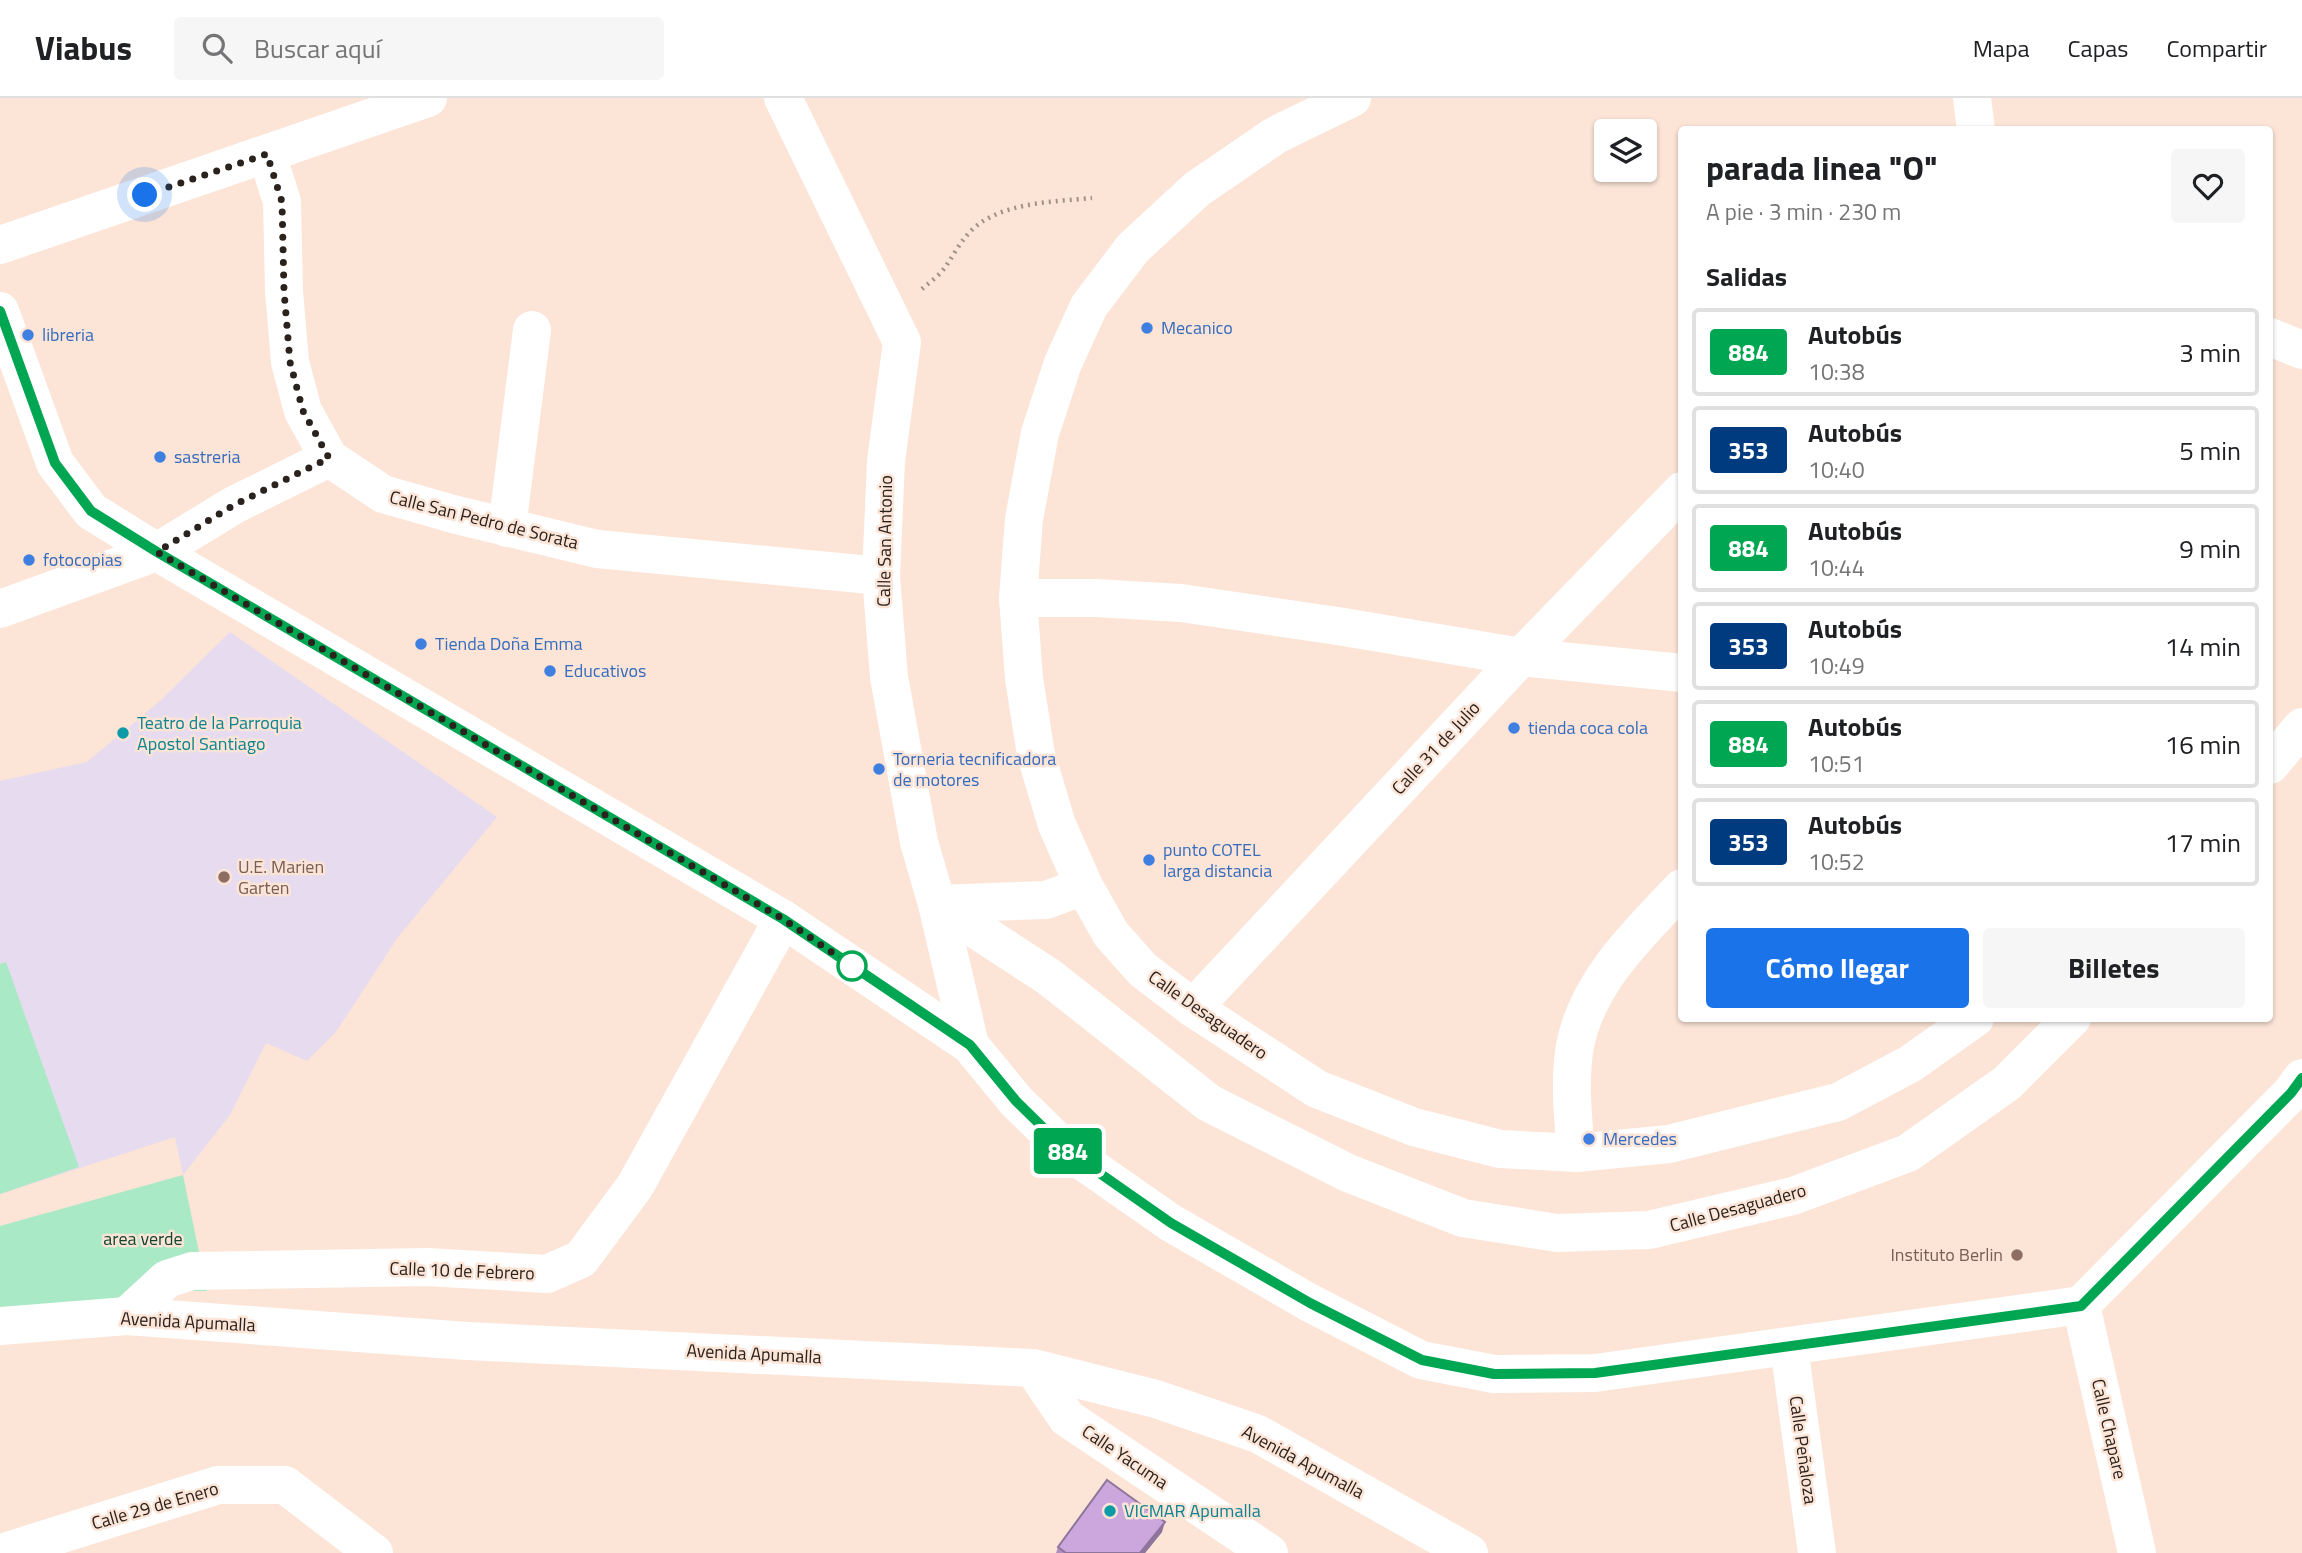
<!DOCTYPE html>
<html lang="es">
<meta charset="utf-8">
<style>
body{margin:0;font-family:"Titillium Web",sans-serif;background:#f6f6f6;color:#202124;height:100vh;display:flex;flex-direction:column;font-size:26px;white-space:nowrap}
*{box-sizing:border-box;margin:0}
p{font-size:23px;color:#757577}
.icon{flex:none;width:38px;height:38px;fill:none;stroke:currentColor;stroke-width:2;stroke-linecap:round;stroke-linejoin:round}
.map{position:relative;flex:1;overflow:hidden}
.drawer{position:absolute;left:1678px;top:28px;width:595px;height:896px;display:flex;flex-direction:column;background:#fff;border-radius:7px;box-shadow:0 2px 5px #0004}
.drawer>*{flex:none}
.badge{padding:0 14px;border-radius:5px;font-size:24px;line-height:46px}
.fabs{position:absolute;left:1594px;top:21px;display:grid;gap:14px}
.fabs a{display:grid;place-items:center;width:63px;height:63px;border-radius:7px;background:#fff;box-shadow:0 2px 5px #0004;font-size:35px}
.you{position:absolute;width:35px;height:35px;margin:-18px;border:5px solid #fff;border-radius:50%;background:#1a73e8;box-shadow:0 0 0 10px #1a73e833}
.map>.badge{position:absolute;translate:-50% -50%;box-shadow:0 0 0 4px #fff}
h2{padding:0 28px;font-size:26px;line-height:63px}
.round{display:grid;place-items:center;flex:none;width:74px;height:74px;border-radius:7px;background:#f6f6f6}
.summary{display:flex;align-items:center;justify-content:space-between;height:119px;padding:0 28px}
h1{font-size:33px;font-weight:700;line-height:52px}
.primary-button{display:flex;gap:14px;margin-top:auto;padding:14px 28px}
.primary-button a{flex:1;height:80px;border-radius:7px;background:#1a73e8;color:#fff;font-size:28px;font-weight:700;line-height:80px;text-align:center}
.primary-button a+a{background:#f6f6f6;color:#202124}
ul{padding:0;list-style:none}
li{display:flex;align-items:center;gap:21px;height:88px;margin:0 14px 10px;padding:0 14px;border:4px solid #e0e0e0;border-radius:7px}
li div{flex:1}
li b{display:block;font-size:26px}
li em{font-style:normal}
li .badge{min-width:77px;font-weight:700;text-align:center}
header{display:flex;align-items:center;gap:42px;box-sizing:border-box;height:98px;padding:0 35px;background:#fff;border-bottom:2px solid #e0e0e0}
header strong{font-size:33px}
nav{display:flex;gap:38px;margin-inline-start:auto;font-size:24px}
.search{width:490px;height:63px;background:#f6f6f6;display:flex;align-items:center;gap:18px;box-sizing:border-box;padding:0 24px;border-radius:7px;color:#757577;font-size:26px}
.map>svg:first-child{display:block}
</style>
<header>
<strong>Viabus</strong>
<div class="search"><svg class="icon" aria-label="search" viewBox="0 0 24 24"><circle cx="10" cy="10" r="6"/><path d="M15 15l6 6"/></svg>Buscar aquí</div>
<nav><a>Mapa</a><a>Capas</a><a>Compartir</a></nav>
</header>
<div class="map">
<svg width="2302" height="1455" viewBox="0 0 2302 1455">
<rect width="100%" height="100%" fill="#fce4d7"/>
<path fill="#e6dbef" d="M230,534L497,719L398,839L336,934L307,963L266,945L230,1017L183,1077L175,1039L0,1096V683L87,664L160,603Z"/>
<g fill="#aae9c5">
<path d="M6,864L79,1069L0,1096V866Z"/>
<path d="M183,1077L207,1193H136L0,1246V1128Z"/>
</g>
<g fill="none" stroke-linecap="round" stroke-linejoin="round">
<path stroke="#a29187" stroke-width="4.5" stroke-dasharray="2 5" stroke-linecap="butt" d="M922,191C930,184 940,177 946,168C953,158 959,146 968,136C996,104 1052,104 1092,100"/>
<g stroke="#fff" stroke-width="38">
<path d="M783,0L902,244L886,363L881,478L889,579L919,744L937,806L970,947"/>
<path d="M1352,0L1276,37L1197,91L1133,150L1089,208L1063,265L1040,335L1024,421L1018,500L1024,580L1036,657L1057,727L1084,788L1111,836L1143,872L1193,910L1317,991L1414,1029L1500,1051L1576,1055L1669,1046L1838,1004L1910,966L1975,920"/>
<path d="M1972,0L1976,32"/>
<path d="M267,56L282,104L284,193L290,264L303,313L329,360L383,396L453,416L597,451L881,478"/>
<path d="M0,147L428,0"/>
<path d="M0,213L55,365L91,413L157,454L783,821L970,947L1016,1003L1065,1051L1171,1125L1310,1205L1421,1262L1494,1276L1595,1275L2081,1207L2291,995L2302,980"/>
<path d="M2270,239L2302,252"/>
<path d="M507,430L532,232"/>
<path d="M1018,500H1096L1181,505L1344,529L1521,559L1682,575"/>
<path d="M0,511L157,454L234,407L329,360"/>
<path d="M2270,667L2302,629"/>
<path d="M937,806L1049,879L1209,1005L1348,1075L1463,1120L1557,1135L1649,1132L1793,1098L1908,1055L2007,985L2072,920"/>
<path d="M937,806L1046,802L1084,788"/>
<path d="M1193,910L1521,559L1682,393"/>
<path d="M1576,1055C1573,1020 1569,982 1575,948C1587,884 1639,835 1682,790"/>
<path d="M2081,1207L2137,1455"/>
<path d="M127,1218L167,1181L192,1173L427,1169L547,1176L581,1161L635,1088L783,821"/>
<path d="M0,1228L127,1218L467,1243L1033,1270L1156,1301L1258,1336L1469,1455"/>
<path d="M1789,1249L1817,1455"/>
<path d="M1033,1270L1067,1320L1269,1455"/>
<path d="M1,1455L218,1387H285L374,1455"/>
</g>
</g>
<path fill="#af90be" d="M1162,1434L1145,1455H1056L1058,1449Z"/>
<path fill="#8f759b" d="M1165,1424L1162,1434L1145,1455H1140Z"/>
<path fill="#cca7dd" stroke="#8f759b" stroke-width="2" d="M1107,1382L1165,1424L1140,1455H1066L1058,1449Z"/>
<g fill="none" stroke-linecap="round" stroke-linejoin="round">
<defs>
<path id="line" d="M0,213L55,365L91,413L157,454L783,821L970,947L1016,1003L1065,1051L1171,1125L1310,1205L1422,1262L1494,1276L1595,1275L2081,1208L2291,995L2302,980"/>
</defs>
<use href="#line" stroke="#fff" stroke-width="16"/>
<use href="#line" stroke="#00a651" stroke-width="10"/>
<path stroke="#2a221d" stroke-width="7" stroke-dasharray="0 12.6" d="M145,97L267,56L282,104L284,193L290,264L303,313L329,360L234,407L157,454L783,821L852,868"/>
</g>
<g fill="#3f7fe0" stroke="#fce4d7" stroke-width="2.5">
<circle cx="1147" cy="230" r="7"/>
<circle cx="28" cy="237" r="7"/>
<circle cx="160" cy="359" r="7"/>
<circle cx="29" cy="462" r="7"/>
<circle cx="421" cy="546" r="7"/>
<circle cx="550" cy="573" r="7"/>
<circle cx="1514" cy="630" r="7"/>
<circle cx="879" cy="671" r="7"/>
<circle cx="1149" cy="762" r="7"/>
<circle cx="1589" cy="1041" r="7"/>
</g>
<g fill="#0f9aa8" stroke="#fce4d7" stroke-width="2.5">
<circle cx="123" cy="635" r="7"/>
<circle cx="1110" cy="1413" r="7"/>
</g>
<g fill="#8d6e63" stroke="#fce4d7" stroke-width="2.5">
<circle cx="224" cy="779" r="7"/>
<circle cx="2017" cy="1157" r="7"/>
</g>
<circle fill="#fff" stroke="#00a651" stroke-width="3.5" cx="852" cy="868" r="14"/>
<g text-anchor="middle" stroke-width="5" stroke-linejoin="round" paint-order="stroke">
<g font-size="18" fill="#366cbe" stroke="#fce4d7" text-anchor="start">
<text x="1161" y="236">Mecanico</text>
<text x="42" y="243">libreria</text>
<text x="174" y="365">sastreria</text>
<text x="43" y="468">fotocopias</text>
<text x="435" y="552">Tienda Doña Emma</text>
<text x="564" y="579">Educativos</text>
<text x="1528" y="636">tienda coca cola</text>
<text x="893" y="667">Torneria tecnificadora<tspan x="893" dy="21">de motores</tspan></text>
<text x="1163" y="758">punto COTEL<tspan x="1163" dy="21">larga distancia</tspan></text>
<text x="1603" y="1047">Mercedes</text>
</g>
<g font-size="18" fill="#2a221d" stroke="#fce4d7">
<text transform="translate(484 422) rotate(14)" y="6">Calle San Pedro de Sorata</text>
<text transform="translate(885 443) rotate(-89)" y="6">Calle San Antonio</text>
<text transform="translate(1436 650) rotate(-47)" y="6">Calle 31 de Julio</text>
<text transform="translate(1208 917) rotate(35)" y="6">Calle Desaguadero</text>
<text transform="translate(1738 1110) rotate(-15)" y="6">Calle Desaguadero</text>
<text transform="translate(462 1173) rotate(2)" y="6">Calle 10 de Febrero</text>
<text transform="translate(188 1224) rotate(3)" y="6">Avenida Apumalla</text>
<text transform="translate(754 1256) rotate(3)" y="6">Avenida Apumalla</text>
<text transform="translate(2109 1331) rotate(77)" y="6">Calle Chapare</text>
<text transform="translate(1803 1352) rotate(82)" y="6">Calle Peñaloza</text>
<text transform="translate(1125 1359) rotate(34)" y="6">Calle Yacuma</text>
<text transform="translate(1303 1364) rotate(28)" y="6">Avenida Apumalla</text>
<text transform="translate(155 1408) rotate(-16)" y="6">Calle 29 de Enero</text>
</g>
<g font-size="18" fill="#0d838f" stroke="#fce4d7" text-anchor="start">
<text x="137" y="631">Teatro de la Parroquia<tspan x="137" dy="21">Apostol Santiago</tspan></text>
<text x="1124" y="1419">VICMAR Apumalla</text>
</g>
<g font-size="18" fill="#785e54" stroke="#fce4d7" text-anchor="start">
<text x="238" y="775">U.E. Marien<tspan x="238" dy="21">Garten</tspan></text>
<text x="2003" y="1163" text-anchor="end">Instituto Berlin</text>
</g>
<g font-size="18" fill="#10442d" stroke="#fce4d7">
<text x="143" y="1147">area verde</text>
</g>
</g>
</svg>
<div class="fabs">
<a><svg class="icon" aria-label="layers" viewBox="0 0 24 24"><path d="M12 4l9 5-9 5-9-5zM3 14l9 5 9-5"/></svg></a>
</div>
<div class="you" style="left:145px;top:97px"></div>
<b class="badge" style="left:1068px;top:1053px;background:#00a651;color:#fff">884</b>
<section class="drawer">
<div class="summary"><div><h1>parada linea &quot;O&quot;</h1><p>A pie · 3 min · 230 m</p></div><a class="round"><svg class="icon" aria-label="heart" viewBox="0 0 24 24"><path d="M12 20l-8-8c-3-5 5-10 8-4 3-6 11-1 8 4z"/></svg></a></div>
<h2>Salidas</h2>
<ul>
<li><span class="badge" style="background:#00a651;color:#fff">884</span><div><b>Autobús</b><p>10:38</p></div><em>3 min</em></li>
<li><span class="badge" style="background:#003b80;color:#fff">353</span><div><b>Autobús</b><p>10:40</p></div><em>5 min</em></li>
<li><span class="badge" style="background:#00a651;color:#fff">884</span><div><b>Autobús</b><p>10:44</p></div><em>9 min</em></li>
<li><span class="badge" style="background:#003b80;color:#fff">353</span><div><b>Autobús</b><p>10:49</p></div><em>14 min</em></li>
<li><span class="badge" style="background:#00a651;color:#fff">884</span><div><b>Autobús</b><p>10:51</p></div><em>16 min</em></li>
<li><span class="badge" style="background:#003b80;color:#fff">353</span><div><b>Autobús</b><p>10:52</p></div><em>17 min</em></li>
</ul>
<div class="primary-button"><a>Cómo llegar</a><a>Billetes</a></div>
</section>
</div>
